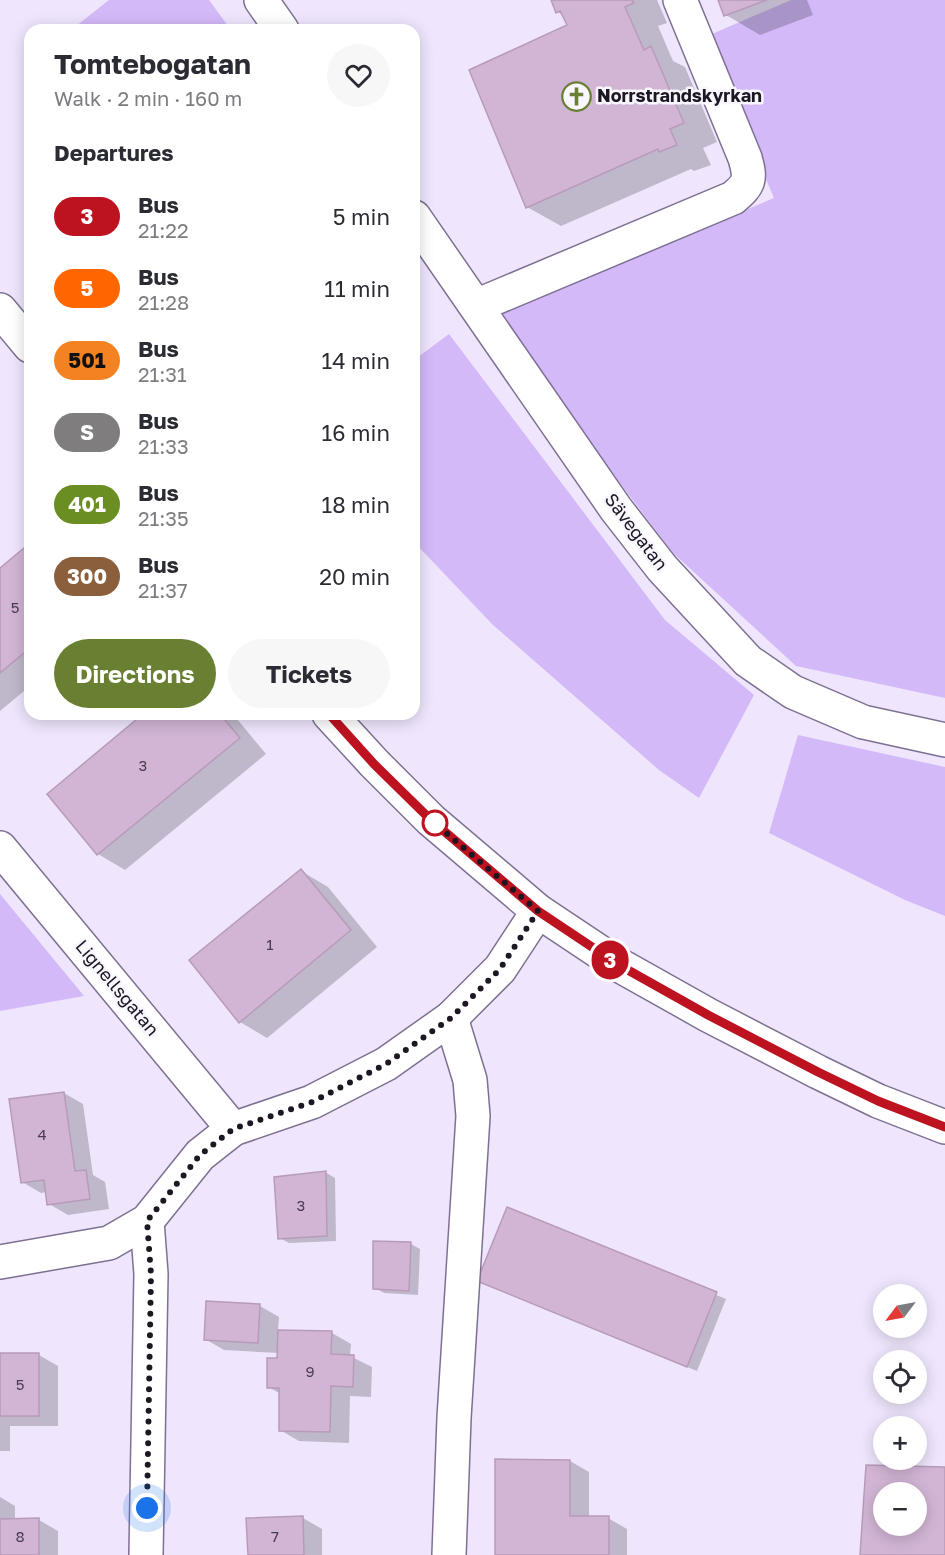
<!DOCTYPE html>
<meta charset="utf-8">
<style>
body{margin:0;font-family:"Golos Text",sans-serif;background:#f7f7f7;color:#2b2b33;height:100vh;display:flex;flex-direction:column;font-size:22px;white-space:nowrap}
*{box-sizing:border-box;margin:0}
p{font-size:20px;color:#7c7c81}
.icon{flex:none;width:33px;height:33px;fill:none;stroke:currentColor;stroke-width:2;stroke-linecap:round;stroke-linejoin:round}
.map{position:relative;flex:1;overflow:hidden}
.panel{position:absolute;left:24px;top:24px;width:396px;height:696px;display:flex;flex-direction:column;background:#fff;border-radius:18px;box-shadow:0 3px 15px #0003}
.panel>*{flex:none}
.badge{padding:0 12px;border-radius:20px;font-size:21px;line-height:39px}
.needle{width:39px;rotate:238deg}
.tools{position:absolute;left:873px;top:1284px;display:grid;gap:12px}
.tools a{display:grid;place-items:center;width:54px;height:54px;border-radius:50%;background:#fff;box-shadow:0 3px 15px #0003;font-size:30px}
.you{position:absolute;width:30px;height:30px;margin:-15px;border:4px solid #fff;border-radius:50%;background:#1a73e8;box-shadow:0 0 0 9px #1a73e833}
.map>.badge{position:absolute;translate:-50% -50%;box-shadow:0 0 0 3px #fff}
h2{padding:0 30px;font-size:22px;line-height:54px}
.round{display:grid;place-items:center;flex:none;width:63px;height:63px;border-radius:32px;background:#f7f7f7}
.summary{display:flex;align-items:center;justify-content:space-between;height:102px;padding:0 30px}
h1{font-size:28px;font-weight:700;line-height:45px}
.primary-button{display:flex;gap:12px;margin-top:auto;padding:12px 30px}
.primary-button a{flex:1;height:69px;border-radius:36px;background:#698032;color:#fff;font-size:24px;font-weight:700;line-height:69px;text-align:center}
.primary-button a+a{background:#f7f7f7;color:#2b2b33}
ul{padding:0;list-style:none}
li{display:flex;align-items:center;gap:18px;height:72px;padding:0 30px}
li div{flex:1}
li b{display:block;font-size:22px}
li em{font-style:normal}
li .badge{min-width:66px;font-weight:700;text-align:center}
.map>svg:first-child{display:block}
</style>
<div class="map">
<svg width="945" height="1555" viewBox="0 0 945 1555">
<rect width="100%" height="100%" fill="#efe6fd"/>
<g fill="#d3b9f8">
<path d="M109,0H209L231,30H71Z"/>
<path d="M791,0H945V698L796,666L672,552L494,316L774,198L705,37Z"/>
<path d="M449,334L665,620L754,695L699,798L659,770L493,625L414,542V360Z"/>
<path d="M798,735L945,767V916L905,900L769,833Z"/>
<path d="M0,894L84,996L0,1011Z"/>
</g>
<g fill="#0003" fill-rule="evenodd">
<path d="M552,0H657L667,23L658,26L673,61L685,67L717,142L703,148L711,165L694,171L691,169L561,226L527,207L569,26L564,15L557,12Z"/>
<path d="M719,0H807L813,15L760,35L726,15Z"/>
<path d="M30,545V686L0,711V570Z"/>
<path d="M145,714H233L266,754L125,870L98,854Z"/>
<path d="M301,871L328,887L377,947L267,1038L240,1022Z"/>
<path d="M64,1093L83,1104L93,1175L105,1182L109,1209L68,1215L49,1204L47,1192L41,1193L22,1182Z"/>
<path d="M325,1172L335,1178L336,1241L289,1243L280,1238Z"/>
<path d="M507,1209L726,1299L697,1371L479,1281Z"/>
<path d="M411,1244L420,1249L418,1295L384,1293L375,1288Z"/>
<path d="M260,1306L279,1317L278,1331L332,1333L351,1344L350,1356L372,1367L371,1397L350,1396L349,1443L299,1441L280,1430L281,1394L268,1387L279,1360V1353L224,1350L205,1339Z"/>
<path d="M0,1355H39L58,1366V1426H10V1451H0Z"/>
<path d="M570,1461L589,1472V1518H608L627,1529V1555H497Z"/>
<path d="M867,1467L945,1469V1555H862ZM884,1492H916V1526H884Z"/>
<path d="M0,1497L15,1506V1520H39L58,1531V1555H0Z"/>
<path d="M303,1518L322,1529V1555H249Z"/>
</g>
<g fill="#d2b5d5" stroke="#b89bba" stroke-width="1.5" fill-rule="evenodd">
<path d="M551,0H632L634,3L625,7L644,50L651,46L684,123L670,129L677,145L659,152L658,149L526,208L469,70L567,25L560,11L556,13Z"/>
<path d="M718,0H767L724,16Z"/>
<path d="M30,543V648L0,673V568Z"/>
<path d="M143,714H220L240,738L97,855L47,794Z"/>
<path d="M301,869L351,930L239,1023L189,960Z"/>
<path d="M64,1092L75,1171L86,1170L90,1199L47,1205L44,1180L21,1183L9,1099Z"/>
<path d="M326,1171L327,1236L278,1239L274,1177Z"/>
<path d="M507,1207L717,1292L687,1367L477,1281Z"/>
<path d="M373,1241L411,1242L409,1291L373,1289Z"/>
<path d="M206,1301L260,1304L258,1343L204,1340Z"/>
<path d="M278,1330L332,1331L331,1354L354,1355L353,1387L331,1386L330,1432L279,1431V1388H267V1358H277Z"/>
<rect x="0" y="1353" width="39" height="63"/>
<path d="M495,1459L570,1460V1516H609V1555H495Z"/>
<path d="M866,1465L945,1467V1555H860ZM884,1492H916V1526H884Z"/>
<path d="M303,1516L304,1555H248L246,1518Z"/>
<path d="M39,1518V1555H0V1519Z"/>
</g>
<g fill="none" stroke-linecap="round" stroke-linejoin="round">
<defs>
<g id="minor">
<path d="M261,0L282,30"/>
<path d="M414,217L616,509L662,568L748,661L793,692L863,722L945,740"/>
<path d="M476,306L733,198C750,184 751,179 745,158L680,0"/>
<path d="M0,310L30,346"/>
<path d="M329,714L374,763L431,820L538,911L619,965L708,1015L818,1072L878,1101L945,1127"/>
<path d="M0,848L233,1129"/>
<path d="M0,1262L109,1243L147,1221L200,1155L233,1129L312,1102L386,1064L451,1018L500,969L538,911"/>
<path d="M146,1555L151,1274L147,1221"/>
<path d="M449,1555L454,1418L473,1116L470,1080L451,1018"/>
</g>
</defs>
<use href="#minor" stroke="#7e7092" stroke-width="36"/>
<use href="#minor" stroke="#fff" stroke-width="33"/>
</g>
<g fill="none" stroke-linecap="round" stroke-linejoin="round">
<defs>
<path id="line" d="M329,714L374,764L431,820L538,911L619,965L708,1015L818,1072L878,1101L945,1127"/>
</defs>
<use href="#line" stroke="#fff" stroke-width="14"/>
<use href="#line" stroke="#bd1220" stroke-width="9"/>
<path stroke="#1d1724" stroke-width="6" stroke-dasharray="0 10.8" d="M147,1508L151,1274L147,1221L200,1155L233,1129L312,1102L386,1064L451,1018L500,969L538,911L431,820L435,823"/>
</g>
<defs>
<symbol id="church-ring" viewBox="-11 -11 22 22"><circle r="9.5" fill="#f9f6fe" stroke="#698032" stroke-width="1.5"/><path d="M-1.2-6h2.4v3.5h3.3v2.4h-3.3V6h-2.4V-.1h-3.3v-2.4h3.3Z" fill="#698032"/></symbol>
</defs>
<g fill-rule="evenodd">
<use href="#church-ring" x="560" y="80" width="33" height="33"/>
</g>
<circle fill="#fff" stroke="#bd1220" stroke-width="3" cx="435" cy="823" r="12"/>
<g text-anchor="middle" stroke-width="5" stroke-linejoin="round" paint-order="stroke">
<g font-size="15" fill="#4a3e50">
<text x="15" y="613">5</text>
<text x="143" y="771">3</text>
<text x="270" y="950">1</text>
<text x="42" y="1140">4</text>
<text x="301" y="1211">3</text>
<text x="310" y="1377">9</text>
<text x="20" y="1390">5</text>
<text x="20" y="1542">8</text>
<text x="275" y="1542">7</text>
</g>
<g font-size="18" font-weight="bold" fill="#1d1724" stroke="#f9f6fe" text-anchor="start">
<text x="597" y="102">Norrstrandskyrkan</text>
</g>
<g font-size="18" fill="#1d1724" stroke="#f9f6fe">
<text transform="translate(636 532) rotate(53)" y="6">Sävegatan</text>
<text transform="translate(117 988) rotate(50)" y="6">Lignellsgatan</text>
</g>
</g>
</svg>
<div class="tools">
<a><svg class="needle" viewBox="-14 -14 28 28"><path d="M0-13l5 13h-10z" fill="#e53935"/><path d="M0 13l5-13h-10z" fill="#7c7c81"/></svg></a>
<a><svg class="icon" aria-label="locate" viewBox="0 0 24 24"><circle cx="12" cy="12" r="6"/><path d="M12 2v4M12 18v4M2 12h4M18 12h4"/></svg></a>
<a>+</a>
<a>−</a>
</div>
<div class="you" style="left:147px;top:1508px"></div>
<b class="badge" style="left:610px;top:960px;background:#bd1220;color:#fff">3</b>
<section class="panel">
<div class="summary"><div><h1>Tomtebogatan</h1><p>Walk · 2 min · 160 m</p></div><a class="round"><svg class="icon" aria-label="heart" viewBox="0 0 24 24"><path d="M12 20l-8-8c-3-5 5-10 8-4 3-6 11-1 8 4z"/></svg></a></div>
<h2>Departures</h2>
<ul>
<li><span class="badge" style="background:#bd1220;color:#fff">3</span><div><b>Bus</b><p>21:22</p></div><em>5 min</em></li>
<li><span class="badge" style="background:#f60;color:#fff">5</span><div><b>Bus</b><p>21:28</p></div><em>11 min</em></li>
<li><span class="badge" style="background:#f58220;color:#111">501</span><div><b>Bus</b><p>21:31</p></div><em>14 min</em></li>
<li><span class="badge" style="background:#7f7d7e;color:#fff">S</span><div><b>Bus</b><p>21:33</p></div><em>16 min</em></li>
<li><span class="badge" style="background:#6b8e23;color:#fff">401</span><div><b>Bus</b><p>21:35</p></div><em>18 min</em></li>
<li><span class="badge" style="background:#8b5e3c;color:#fff">300</span><div><b>Bus</b><p>21:37</p></div><em>20 min</em></li>
</ul>
<div class="primary-button"><a>Directions</a><a>Tickets</a></div>
</section>
</div>
